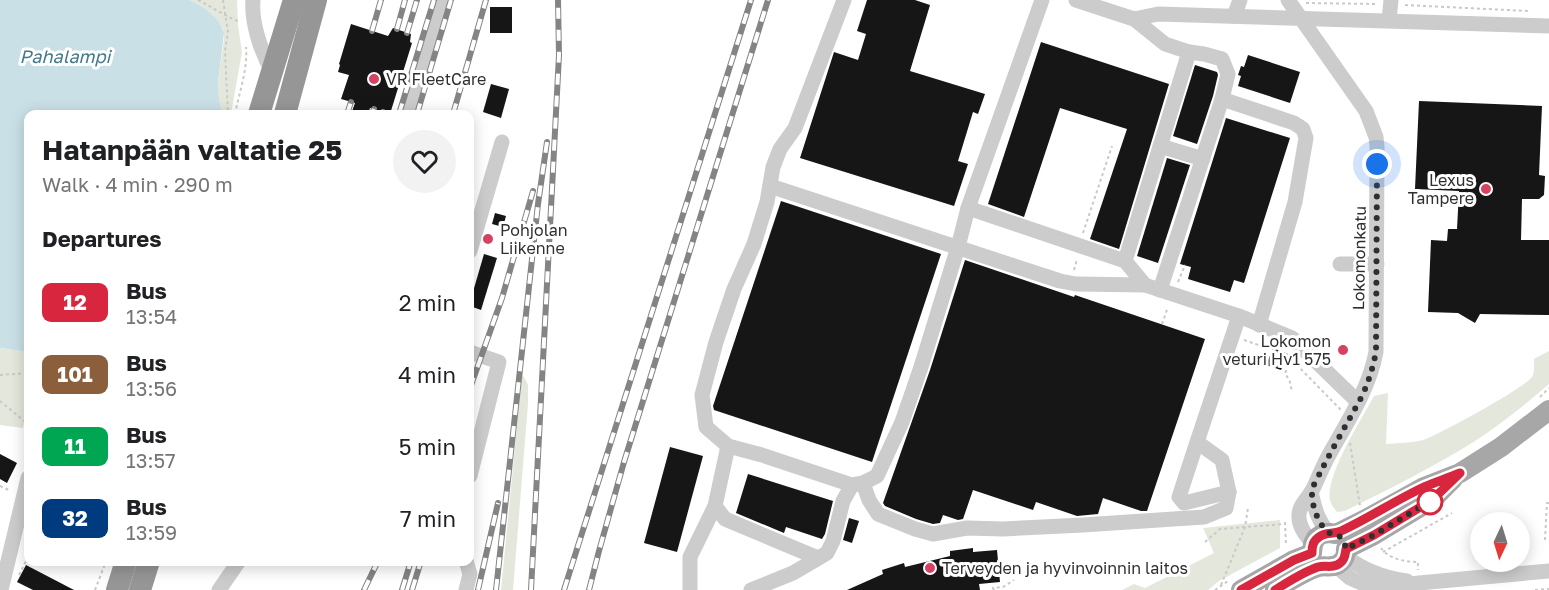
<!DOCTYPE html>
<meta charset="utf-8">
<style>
body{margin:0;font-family:"Golos Text",sans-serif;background:#f2f2f2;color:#202124;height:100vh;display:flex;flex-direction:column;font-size:22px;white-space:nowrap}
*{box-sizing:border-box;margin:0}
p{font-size:20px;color:#757577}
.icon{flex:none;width:33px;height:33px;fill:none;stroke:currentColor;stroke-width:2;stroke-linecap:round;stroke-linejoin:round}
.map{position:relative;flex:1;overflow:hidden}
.side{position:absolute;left:24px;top:110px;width:450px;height:456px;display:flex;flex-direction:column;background:#fff;border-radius:12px;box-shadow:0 3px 15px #0003}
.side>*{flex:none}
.badge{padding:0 12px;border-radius:9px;font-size:21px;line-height:39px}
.needle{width:39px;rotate:184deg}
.tools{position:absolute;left:1470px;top:512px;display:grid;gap:12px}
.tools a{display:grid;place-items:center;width:60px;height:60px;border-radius:50%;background:#fff;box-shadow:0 3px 15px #0003;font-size:30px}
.you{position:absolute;width:30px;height:30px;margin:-15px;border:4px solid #fff;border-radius:50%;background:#1a73e8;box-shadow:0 0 0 9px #1a73e833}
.map>.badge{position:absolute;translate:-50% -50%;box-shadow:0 0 0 3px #fff}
h2{padding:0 18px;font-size:22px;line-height:54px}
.round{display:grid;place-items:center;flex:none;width:63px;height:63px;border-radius:32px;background:#f2f2f2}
.overview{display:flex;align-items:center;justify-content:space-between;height:102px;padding:0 18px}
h1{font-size:28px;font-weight:700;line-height:45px}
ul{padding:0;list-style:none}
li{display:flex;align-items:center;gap:18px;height:72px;padding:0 18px}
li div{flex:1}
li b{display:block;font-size:22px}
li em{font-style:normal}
li .badge{min-width:66px;font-weight:700;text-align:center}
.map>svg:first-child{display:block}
</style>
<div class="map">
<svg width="1549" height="590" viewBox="0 0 1549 590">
<rect width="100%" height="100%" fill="#fff"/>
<g fill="#e4e8dc">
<path d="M189,0H237L238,25L242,52L231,114H222L219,98L218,83L224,38L223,29L218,23Z"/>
<path d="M0,348L28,352V400L23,428L0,425Z"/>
<path d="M1549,351V384C1526,404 1501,424 1475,441C1434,467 1389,489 1345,511L1337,512C1334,508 1331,505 1330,500C1325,475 1362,419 1374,396L1388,393L1386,444C1398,443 1412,443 1423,440C1437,436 1526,387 1532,377C1535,372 1534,364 1534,359Z"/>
<path d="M522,376L524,377L528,385V404L513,590H501Z"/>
<path d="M1280,520V548L1219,581L1208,590H1122L1134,584L1145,588L1214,553L1203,528Z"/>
</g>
<path fill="#cae0e7" d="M0,0H189C204,7 219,17 224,33L218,83L219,98L222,114H28V352L0,348Z"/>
<g fill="#161616">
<path d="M867,0H915L930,5L910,71L985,94L978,114L973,112L958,161L968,164L954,206L800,158L834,52L858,60L866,34L857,31Z"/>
<rect x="490" y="7" width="22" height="26"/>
<path d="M351,24L388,36L393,28L411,34L410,42L412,43L390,114L370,108L368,114H351L355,103L341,99L349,75L338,72L340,65L339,64Z"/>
<path d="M1041,42L1169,84L1119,249L1090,239L1127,129L1060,108L1024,217L988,204Z"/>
<path d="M1248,55L1300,72L1290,103L1238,86L1241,76L1238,75L1241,66L1244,67Z"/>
<path d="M1195,65L1217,72L1218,75L1213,96L1197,144L1173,136Z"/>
<path d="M491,84L509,89L501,118L483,112Z"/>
<path d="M1419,101L1542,106L1539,175L1545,176L1544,195L1539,199H1522L1521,240H1549V315L1480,314L1475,323L1458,313L1428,312L1431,240L1447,241L1448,229H1457L1459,191L1415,189Z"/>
<path d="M1226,118L1290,138L1244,283L1234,280L1230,292L1188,279L1191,267L1180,264Z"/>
<path d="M1167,158L1190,165L1158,263L1137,256Z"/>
<path d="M781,201L941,254L872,462L714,410L713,406Z"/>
<path d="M495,213L506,216L503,227L492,224Z"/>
<path d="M484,254L497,258L481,310L470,306V302Z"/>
<path d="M965,260L1074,297L1075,295L1205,339L1147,511H1141L1103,498L1098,514L1077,516L1036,502L1033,510L973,490L963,519L958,520L943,515L940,523L933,524L916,519L885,506L883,503L930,370Z"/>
<path d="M1273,348L1288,354L1281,370L1266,365Z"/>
<path d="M670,447L703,456L677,552L644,543Z"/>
<path d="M0,454L17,463L7,483L0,479Z"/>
<path d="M748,474L833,501L825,534L822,539L786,527L784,533L736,513Z"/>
<path d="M849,518L859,521L852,543L843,540Z"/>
<path d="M973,548V552L997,550L1000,582L979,584L980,590H847L883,574L882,570L904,563L905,567L950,556V551Z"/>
<path d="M26,565L74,590H33L17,582Z"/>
</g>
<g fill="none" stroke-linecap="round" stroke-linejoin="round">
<g stroke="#c9c9c9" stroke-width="2" stroke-dasharray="3 3" stroke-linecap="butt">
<path d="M198,0C212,7 225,16 240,22"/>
<path d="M223,0L228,32L225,51L228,114"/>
<path d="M1306,3L1378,4"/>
<path d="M1405,5L1528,11"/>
<path d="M235,114C239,93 248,69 246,47"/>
<path d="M1083,233L1112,146"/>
<path d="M1074,270L1077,259"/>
<path d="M1178,282L1185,265"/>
<path d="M1162,324L1168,307"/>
<path d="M1244,340L1270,349L1275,345"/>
<path d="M1290,355L1291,359L1341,410"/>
<path d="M1291,359L1285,373L1290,382L1292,392"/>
<path d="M0,375L28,373"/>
<path d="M1540,397L1549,388"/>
<path d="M0,401L28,424"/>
<path d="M1350,443L1360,506"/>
<path d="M0,486L11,491"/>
<path d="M1285,522L1286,546"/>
<path d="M1545,540L1547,503H1549"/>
<path d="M1205,542L1220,529L1284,524"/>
<path d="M1381,548C1389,559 1405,562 1418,562V570"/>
<path d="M1383,552L1452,513"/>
<path d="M19,575L28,557"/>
<path d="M1221,585L1245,527L1248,508"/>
<path d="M95,590L106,561"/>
<path d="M994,590L993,588L1003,587L1014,580"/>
<path d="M1215,590L1228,581"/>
<path d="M1535,590L1549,589"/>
</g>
<g stroke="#ccc" stroke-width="15">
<path d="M253,0C251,22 261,52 272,71"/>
<path d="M844,0L795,128L780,149L773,167L767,202L754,244L734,289L716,342L702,395L706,427L728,446L762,455L852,485L863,483L877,476L902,422L921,367L958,247L968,208L1042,0"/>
<path d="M1076,0L1134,19L1165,44L1189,52L1204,54L1222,59L1228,74L1222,99L1160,290"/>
<path d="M1288,0L1366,111L1376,137L1377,146L1376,352C1369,389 1348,421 1330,453C1323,465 1318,479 1312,491C1307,499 1299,506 1299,515C1298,526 1306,536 1313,544"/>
<path d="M1234,16L1240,0"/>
<path d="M1134,19L1158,14L1549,26"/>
<path d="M1389,20L1391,0"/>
<path d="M1222,99L1294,123L1303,129L1306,138L1295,202L1259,325"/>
<path d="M407,114L442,0"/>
<path d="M1160,146L1203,159"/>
<path d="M770,186L1060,281L1076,284L1145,285L1239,316L1292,338L1358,402"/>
<path d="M968,208L1125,261L1145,285"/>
<path d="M470,251L502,142"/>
<path d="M1125,261L1189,52"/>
<path d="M1340,264H1377"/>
<path d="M470,352L499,362L470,476"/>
<path d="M1197,442L1179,497L1184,503L1229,492L1222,460L1197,442L1239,316"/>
<path d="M863,483L869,500L878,514L915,529L933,534L967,528L1003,529L1083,525L1204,517L1226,508L1229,492"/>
<path d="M1311,492C1315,508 1317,520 1329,533"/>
<path d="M715,506L725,519L818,558"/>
<path d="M1345,556C1364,571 1383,578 1407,581"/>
<path d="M1336,566L1350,578L1368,586L1384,588L1419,583L1549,571"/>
<path d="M1,590L28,478"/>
<path d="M219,590L239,561"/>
<path d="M466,590L470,574L466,561"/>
<path d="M690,590V557L715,506L728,446"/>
<path d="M751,590L793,573L827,553L833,541L843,501L852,485"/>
</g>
<g stroke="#a7a7a7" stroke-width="20">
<path d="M1241,590L1294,560L1312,553L1313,544L1316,538L1322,534L1329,533L1336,534L1366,519L1424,487L1460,473L1501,447L1549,410"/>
<path d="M1275,590C1288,582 1303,572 1318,567C1326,565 1334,569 1341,562C1345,559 1346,554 1346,549L1374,535L1432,500L1453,479"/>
</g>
<g stroke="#969696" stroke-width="22">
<path d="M259,114L294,0"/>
<path d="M285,114L316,0"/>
<path d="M117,590L126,561"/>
<path d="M140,590L149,561"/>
</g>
<defs>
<g id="rail">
<path d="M397,29L405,0"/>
<path d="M372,31L381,0"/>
<path d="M407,33L417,0"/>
<path d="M347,114L351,102"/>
<path d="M372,114L374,109"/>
<path d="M382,114L383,112"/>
<path d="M399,114L434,0"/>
<path d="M417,114L451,0"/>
<path d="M453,114L486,0"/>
<path d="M470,388L502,298L533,191"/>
<path d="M364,590L378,561"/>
<path d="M402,590L411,561"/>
<path d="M412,590L421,561"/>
<path d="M478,590L498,503"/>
<path d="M496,590L538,204L547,142"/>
<path d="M531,590L559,55L558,0"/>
<path d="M564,590L751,0"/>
<path d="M589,590L599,551L624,462L768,0"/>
</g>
</defs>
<use href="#rail" stroke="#848484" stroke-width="6"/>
<use href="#rail" stroke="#fff" stroke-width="4" stroke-dasharray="11" stroke-linecap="butt"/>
</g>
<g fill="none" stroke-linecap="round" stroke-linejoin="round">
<defs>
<path id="line" d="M1241,590L1294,560L1312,553C1312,546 1313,541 1319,537C1326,531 1333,535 1341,531C1369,518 1396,500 1424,487C1436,482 1448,478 1460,473L1432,500L1374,535L1346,549C1345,556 1344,562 1337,565C1330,568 1325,565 1318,567C1303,572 1288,582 1275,590"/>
</defs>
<use href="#line" stroke="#fff" stroke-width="14"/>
<use href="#line" stroke="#d7263d" stroke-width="9"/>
<path stroke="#2f2f2f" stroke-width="6" stroke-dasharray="0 10.8" d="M1377,164L1376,352C1373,367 1369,381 1362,396C1348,422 1333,447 1320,473C1317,479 1311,488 1312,494C1312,506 1318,524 1328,532C1338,538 1342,532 1346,549L1374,535L1432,500L1430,502"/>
</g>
<g fill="#d54361" stroke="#fff" stroke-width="2">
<circle cx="374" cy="79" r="6"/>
<circle cx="1486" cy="189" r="6"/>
<circle cx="488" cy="239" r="6"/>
<circle cx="1343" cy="350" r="6"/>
<circle cx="930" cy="568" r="6"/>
</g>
<circle fill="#fff" stroke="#d7263d" stroke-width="3" cx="1430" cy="502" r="12"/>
<g text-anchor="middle" stroke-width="6" stroke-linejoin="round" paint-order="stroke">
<g font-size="16" fill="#2f2f2f" stroke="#fff" text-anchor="start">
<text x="386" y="85">VR FleetCare</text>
<text x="1474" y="186" text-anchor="end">Lexus<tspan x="1474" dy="18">Tampere</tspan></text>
<text x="500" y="236">Pohjolan<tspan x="500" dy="18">Liikenne</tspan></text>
<text x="1331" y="347" text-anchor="end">Lokomon<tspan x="1331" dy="18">veturi Hv1 575</tspan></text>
<text x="942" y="574">Terveyden ja hyvinvoinnin laitos</text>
</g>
<g font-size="16" fill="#2f2f2f" stroke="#fff">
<text transform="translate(1359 258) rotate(-89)" y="6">Lokomonkatu</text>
</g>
<g font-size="18" font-style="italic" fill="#45798a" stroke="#fff">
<text x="65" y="63">Pahalampi</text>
</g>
</g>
</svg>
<div class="tools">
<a><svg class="needle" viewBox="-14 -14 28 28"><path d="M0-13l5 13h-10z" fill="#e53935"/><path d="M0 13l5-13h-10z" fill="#757577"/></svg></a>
</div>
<div class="you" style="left:1377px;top:164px"></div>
<section class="side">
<div class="overview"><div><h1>Hatanpään valtatie 25</h1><p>Walk · 4 min · 290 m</p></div><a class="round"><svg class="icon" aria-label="heart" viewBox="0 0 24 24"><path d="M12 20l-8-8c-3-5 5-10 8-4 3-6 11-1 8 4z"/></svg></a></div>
<h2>Departures</h2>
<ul>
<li><span class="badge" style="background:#d7263d;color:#fff">12</span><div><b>Bus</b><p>13:54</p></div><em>2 min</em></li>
<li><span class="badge" style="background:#8b5e3c;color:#fff">101</span><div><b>Bus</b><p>13:56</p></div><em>4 min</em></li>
<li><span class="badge" style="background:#00a651;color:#fff">11</span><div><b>Bus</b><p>13:57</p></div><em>5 min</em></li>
<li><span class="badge" style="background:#003b80;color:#fff">32</span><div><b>Bus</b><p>13:59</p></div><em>7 min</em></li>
</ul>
</section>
</div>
